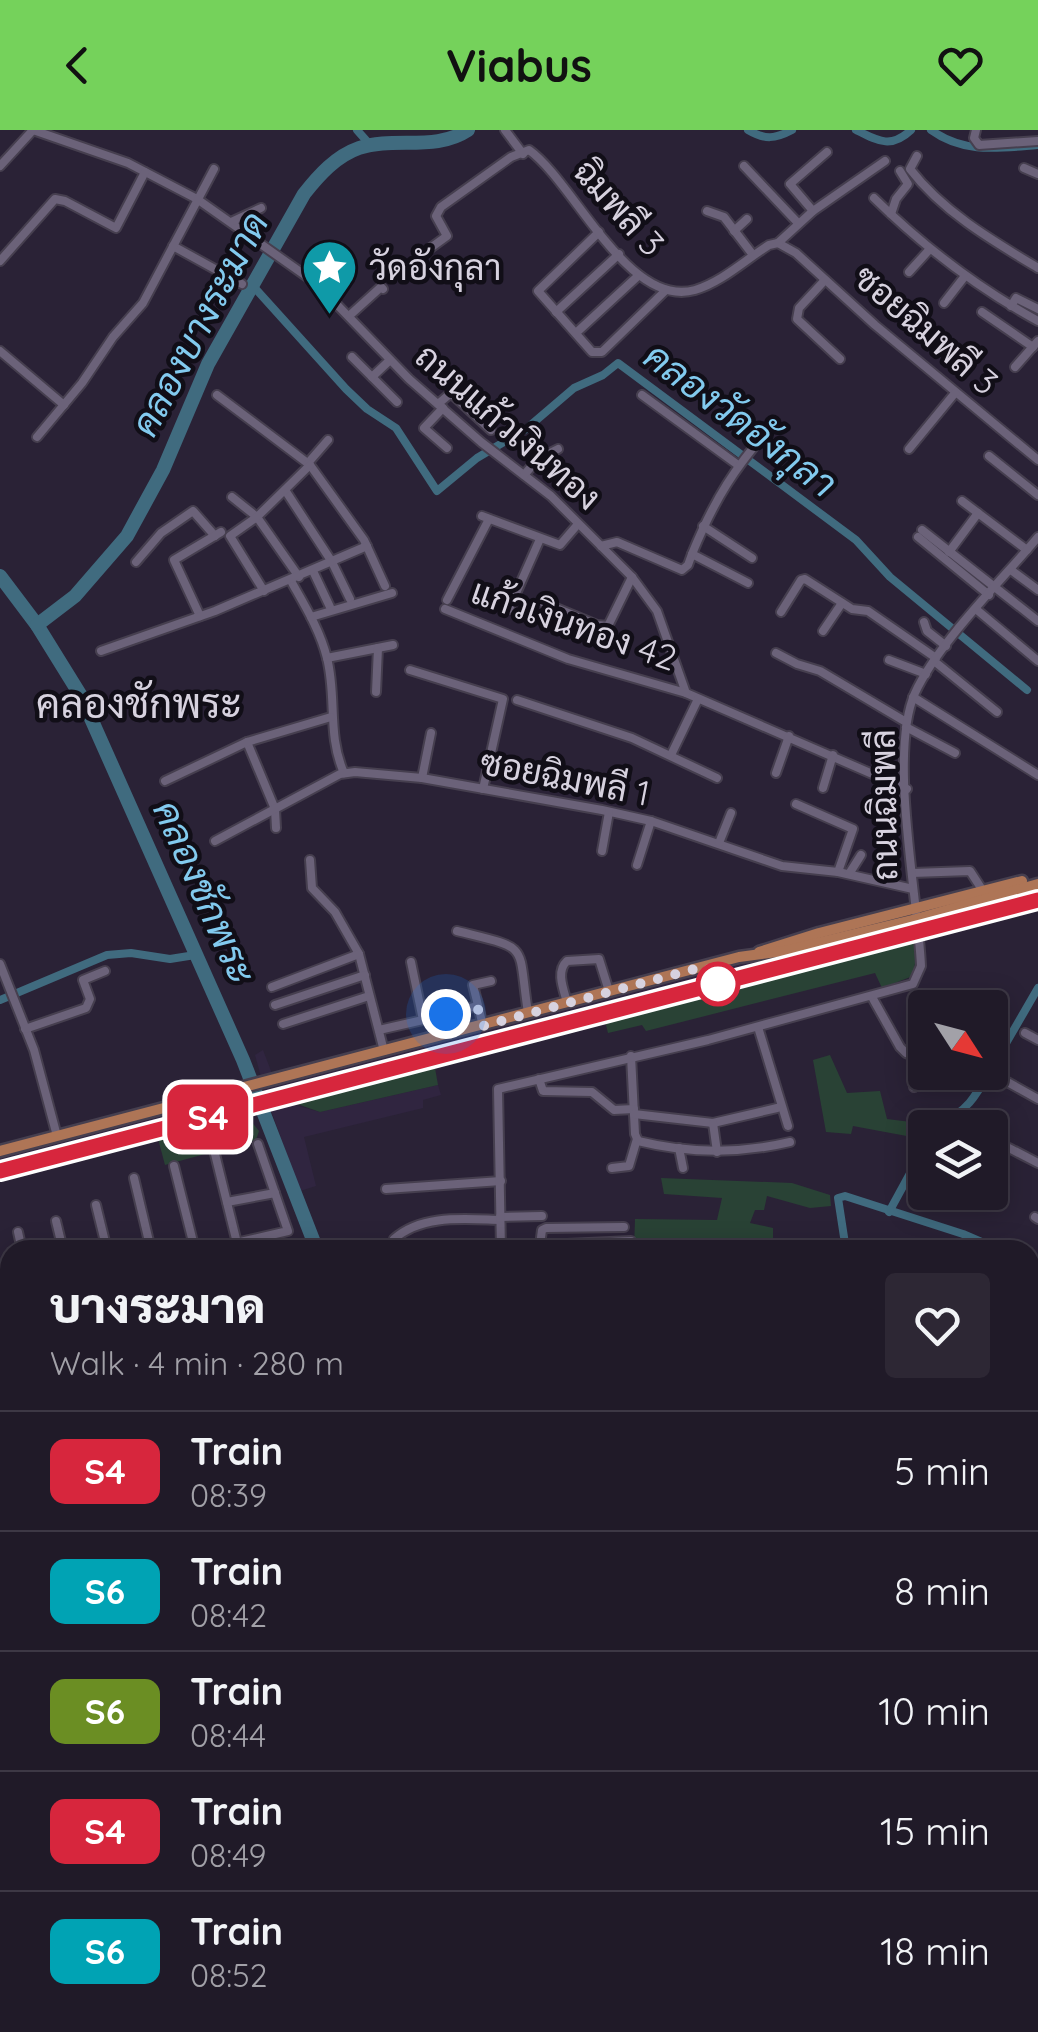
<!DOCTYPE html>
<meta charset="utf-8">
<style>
body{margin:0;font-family:Quicksand,Sarabun,sans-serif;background:#2d2734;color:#f1f3f6;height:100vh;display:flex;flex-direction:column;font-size:38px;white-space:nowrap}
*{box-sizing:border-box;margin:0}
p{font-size:32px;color:#a2a1a8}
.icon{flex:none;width:55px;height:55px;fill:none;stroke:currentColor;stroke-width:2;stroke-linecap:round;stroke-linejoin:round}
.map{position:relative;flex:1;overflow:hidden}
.panel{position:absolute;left:0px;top:1110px;width:1040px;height:792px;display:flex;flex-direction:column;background:#201a28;border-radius:30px 30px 0 0;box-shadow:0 5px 25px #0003,0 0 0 2px #3d3845}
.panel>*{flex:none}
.badge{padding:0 20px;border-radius:15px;font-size:35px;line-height:65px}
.needle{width:65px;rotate:126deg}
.buttons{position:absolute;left:908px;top:860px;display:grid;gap:20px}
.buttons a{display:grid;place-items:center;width:100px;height:100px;border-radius:10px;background:#201a28;box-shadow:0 5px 25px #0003,0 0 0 2px #3d3845;font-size:50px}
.you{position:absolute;width:50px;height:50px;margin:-25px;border:8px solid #fff;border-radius:50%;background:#1a73e8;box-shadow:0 0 0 15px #1a73e833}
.map>.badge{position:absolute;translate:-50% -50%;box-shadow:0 0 0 5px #fff}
.round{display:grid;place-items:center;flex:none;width:105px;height:105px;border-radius:10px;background:#2d2734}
.head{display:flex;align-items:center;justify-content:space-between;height:170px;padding:0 50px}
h1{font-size:48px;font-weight:800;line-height:75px}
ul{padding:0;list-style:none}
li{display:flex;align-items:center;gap:30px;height:120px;padding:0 50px;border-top:2px solid #3d3845}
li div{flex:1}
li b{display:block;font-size:38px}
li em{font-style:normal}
li .badge{min-width:110px;font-weight:700;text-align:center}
header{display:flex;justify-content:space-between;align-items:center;height:130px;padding:0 50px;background:#75d25b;color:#111;font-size:45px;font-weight:800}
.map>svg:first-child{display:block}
</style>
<header><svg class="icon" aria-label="back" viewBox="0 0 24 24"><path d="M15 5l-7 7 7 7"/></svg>Viabus<svg class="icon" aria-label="heart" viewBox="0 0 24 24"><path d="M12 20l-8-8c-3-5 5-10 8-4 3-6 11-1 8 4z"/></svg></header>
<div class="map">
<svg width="1038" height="1902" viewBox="0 0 1038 1902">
<rect width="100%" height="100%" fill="#2a2236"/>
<g fill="#302540">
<path d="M1038,758V773L674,869L605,891L284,969L287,973L320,982L438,955L441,965L423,970V978L304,1007L316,1056L300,1061L267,969L255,925L263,920L276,954Z"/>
<path d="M227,969L232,986L0,1046V1027Z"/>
</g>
<g fill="#294235">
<path d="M914,806L916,827L913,846L882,858L875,843L646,901L642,895L608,903L605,891Z"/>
<path d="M830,925L847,963L880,961L887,989L911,992L912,1007L853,996L851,1004L826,1002L813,930Z"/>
<path d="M435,938L438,955L320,982L283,969Z"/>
<path d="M243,981L259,1001L256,1010L165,1035L157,1005Z"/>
<path d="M661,1048L792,1053L830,1065L831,1076L810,1078L767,1066L764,1080H755L750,1093L773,1098V1120H634L635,1089L717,1090L722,1068L664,1064Z"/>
</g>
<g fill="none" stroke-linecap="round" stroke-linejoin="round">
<g stroke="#406b7f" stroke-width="8">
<path d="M357,0L372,17"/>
<path d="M748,0C765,10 775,9 792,0"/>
<path d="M856,0C878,11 891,19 911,0"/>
<path d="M931,0C964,24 999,18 1038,15"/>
<path d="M253,156L346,259L367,279L396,298L437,361L477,328L526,299L574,258L603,245L618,233L856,410L890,447L1027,560"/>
<path d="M0,870L107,825L131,823L170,829L195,825"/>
<path d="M990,941L1038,858"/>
<path d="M939,998L940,993C966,983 976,966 989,942"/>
<path d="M889,1082L925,1016"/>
<path d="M846,1120L838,1068L845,1066L963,1104L1000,1120"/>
<path d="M1030,1133L1038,1137"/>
<path d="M0,1186H10"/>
<path d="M0,1376L10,1377"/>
<path d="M0,1616L10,1621"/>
<path d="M0,1834L10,1841"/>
<path d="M73,1892L90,1902"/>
<path d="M629,1902L631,1892"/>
</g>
<g stroke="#406b7f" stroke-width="14">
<path d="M0,446L37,495L81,566L243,930L317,1120"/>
<path d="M37,495L75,466L127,406L163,340L208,234L304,64C319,45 336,26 359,18C395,6 435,22 468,0"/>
<path d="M42,1902L52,1892"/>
</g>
<defs>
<g id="minor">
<path d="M33,0L128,33L197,69L316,153L409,249L481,312L551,366L632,447L657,481L686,563L907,659"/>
<path d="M505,0L523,24"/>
<path d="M976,0L974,8L979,15L1038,11"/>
<path d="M917,26L910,39C943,82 993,111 1038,138"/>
<path d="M0,36L33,0"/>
<path d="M744,36L798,93"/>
<path d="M1024,38L1038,44"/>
<path d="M874,68C924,117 976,157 1038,191"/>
<path d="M707,81L724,87L753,125"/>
<path d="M813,81L790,54L827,22"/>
<path d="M891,84L896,69L908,54L900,41"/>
<path d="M231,92L261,78"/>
<path d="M734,101L747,89"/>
<path d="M599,102L538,161L592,222H602L666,160"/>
<path d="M778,113L796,123L875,195L1038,330"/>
<path d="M173,116L242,154"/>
<path d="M418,127L447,106L436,86L441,77L511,27L529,20C574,52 628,179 695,160C722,152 745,130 769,115L778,113L813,81L885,31"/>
<path d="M0,131L55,69L65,71L116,98L145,42"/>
<path d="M909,142L929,120"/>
<path d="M825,150L799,178L797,189L840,229"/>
<path d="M944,173L965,146"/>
<path d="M1011,176L1016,168L1038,179"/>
<path d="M556,182L619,124"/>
<path d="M982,182L1033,217"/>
<path d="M349,186L381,157L383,159"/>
<path d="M576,203L639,145"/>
<path d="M0,221L64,275"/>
<path d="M352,227L397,272"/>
<path d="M1015,237L1038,211"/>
<path d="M372,247L390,230"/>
<path d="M217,265L310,335L364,410L385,456"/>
<path d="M642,265L738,335"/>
<path d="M438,274L451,263L491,300"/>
<path d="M443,278L424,298L447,318"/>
<path d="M37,307L82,253L113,207L143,173L214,39"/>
<path d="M909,319L955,263"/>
<path d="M989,326L1038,365"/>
<path d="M308,333L328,310"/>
<path d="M524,345L538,329L558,319"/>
<path d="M285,360L332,432L350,469"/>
<path d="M232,367L257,387L299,447"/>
<path d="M962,371L1027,420"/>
<path d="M482,386L560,415L578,394"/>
<path d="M703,396L752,428"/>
<path d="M922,400L1038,491"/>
<path d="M918,407L989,465"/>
<path d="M601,416L617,412L682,440L688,435L692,424L748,453"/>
<path d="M949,422L978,383"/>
<path d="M692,424C715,368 735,337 775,292"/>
<path d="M136,432L161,403L193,381L215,406"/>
<path d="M1011,440L1038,460"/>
<path d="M313,441L330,477"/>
<path d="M291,451C305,476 320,500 327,528C337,567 327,605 344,643"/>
<path d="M264,461L230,406L257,387L310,335"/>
<path d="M447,470L489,389"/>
<path d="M544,473L597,495L608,496L632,447"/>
<path d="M445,479L568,529L686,563"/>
<path d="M509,479L540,409"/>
<path d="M977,480L1038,531"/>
<path d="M781,482L801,450L805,449L852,479L868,481L936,528"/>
<path d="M200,486L174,430L221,402"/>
<path d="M311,487L392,463"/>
<path d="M924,492L927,501L946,516"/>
<path d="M823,501L842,473"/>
<path d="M101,521L215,481L367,416"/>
<path d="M776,523L797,534L820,541L906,592"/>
<path d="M327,528L393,515"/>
<path d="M889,530L926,544"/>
<path d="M934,531L997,582"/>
<path d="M410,540L503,569L483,659"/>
<path d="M376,562L378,518"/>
<path d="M913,567L1038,645"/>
<path d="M517,570L632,608L717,648"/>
<path d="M906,597L955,623"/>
<path d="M247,612L275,679L276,698"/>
<path d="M671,625L698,569"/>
<path d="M776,643L789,606"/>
<path d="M422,648L431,603"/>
<path d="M165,651L247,612L331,587"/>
<path d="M823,658L833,625"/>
<path d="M796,674L853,699L838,742"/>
<path d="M874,677L887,648"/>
<path d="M215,711L340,644L355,642L422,648L602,680L651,691L782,736L838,742L913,759"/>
<path d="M719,713L731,683"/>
<path d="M602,721L609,682"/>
<path d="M310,730L312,758L335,782L359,824L384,921"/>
<path d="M637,735L651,691"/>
<path d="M912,743L970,741L983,761"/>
<path d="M849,744L861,725"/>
<path d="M457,801C532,820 517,811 528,883"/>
<path d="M411,832L423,890L477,876"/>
<path d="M0,834L34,920L57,1006"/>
<path d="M272,857L359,824"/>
<path d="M872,867L900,917L906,923L925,930"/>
<path d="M567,872C563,858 556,841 567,831L599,829L609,861"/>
<path d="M275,875L365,845"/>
<path d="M283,894L369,866"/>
<path d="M483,896L473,855L491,851"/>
<path d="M758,897L788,996"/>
<path d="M25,899L86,878L90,869L83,850L105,841"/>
<path d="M379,900L423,890"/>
<path d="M1025,903L1038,910"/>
<path d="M912,925L914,957"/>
<path d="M631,926L635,1004L638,1011C690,1024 739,1024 790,1012"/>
<path d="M963,942L981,949"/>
<path d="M539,949L543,961L592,962L614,980L634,979"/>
<path d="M1002,949L1038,969"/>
<path d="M634,984L713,993L777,978"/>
<path d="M713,993L717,1022"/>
<path d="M679,1018L683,1038"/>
<path d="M1009,1018L1038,1033"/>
<path d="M215,1024L237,1113"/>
<path d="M174,1036L195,1120"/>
<path d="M612,1038L629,1036L637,1009"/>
<path d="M134,1048L151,1120"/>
<path d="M386,1059L501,1051"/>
<path d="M227,1072L275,1063"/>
<path d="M96,1075L107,1120"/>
<path d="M500,1087L542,1086"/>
<path d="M1035,1087L1038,1089"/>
<path d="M56,1091L63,1120"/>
<path d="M18,1102L22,1120"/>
<path d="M394,1109C422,1084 465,1089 500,1090"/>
<path d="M540,1115L542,1100L546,1098L624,1097"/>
<path d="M501,1117L631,1111"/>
<path d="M205,1120L288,1101L258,1014"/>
<path d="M501,1120L498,959L708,910L913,854L921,836C918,766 888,624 915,563C937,514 1002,450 1038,407"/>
<path d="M8,1160L10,1159"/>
<path d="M1030,1178L1038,1182"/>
<path d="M1030,1211L1038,1215"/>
<path d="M0,1229H10"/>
<path d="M1030,1257L1038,1260"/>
<path d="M0,1264H10"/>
<path d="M1030,1309L1038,1312"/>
<path d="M0,1321L10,1320"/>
<path d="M0,1351L10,1350"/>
<path d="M1030,1416L1038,1418"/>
<path d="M0,1453L10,1454"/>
<path d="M1030,1503L1038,1504"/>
<path d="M0,1512L10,1514"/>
<path d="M0,1574L10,1578"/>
<path d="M0,1660L10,1666"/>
<path d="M0,1729L10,1711"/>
<path d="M0,1767L10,1774"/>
<path d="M1030,1812H1031"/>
<path d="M313,1892L331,1897"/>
<path d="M424,1892L453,1902"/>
<path d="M898,1892L922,1895"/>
</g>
<g id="major">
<path d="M759,822L819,803L1022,751"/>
<path d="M0,1021L739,827L784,821L916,789L1038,754"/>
<path d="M1030,1590L1038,1566"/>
<path d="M1030,1640L1038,1616"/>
<path d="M1030,1669L1038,1645"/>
<path d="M1030,1693L1038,1670"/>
<path d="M1030,1716L1038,1693"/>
<path d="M1030,1737L1038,1714"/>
<path d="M919,1902L923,1892"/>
<path d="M927,1902L930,1892"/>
<path d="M936,1902L940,1892"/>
<path d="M950,1902L953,1892"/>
<path d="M965,1902L968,1892"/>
<path d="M973,1902L977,1892"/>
</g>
</defs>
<use href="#minor" stroke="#463f4f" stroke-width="12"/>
<use href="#major" stroke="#463f4f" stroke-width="15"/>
<use href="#minor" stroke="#6b6279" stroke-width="8"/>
<use href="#major" stroke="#ae7556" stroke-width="10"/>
<defs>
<path id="rail" d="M0,1041L1038,770"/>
</defs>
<use href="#rail" stroke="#a6a0af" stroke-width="6"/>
<use href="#rail" stroke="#110e17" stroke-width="2.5" stroke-dasharray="8" stroke-linecap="butt"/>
</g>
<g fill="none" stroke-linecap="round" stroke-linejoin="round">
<defs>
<path id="line" d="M0,1041L1038,770"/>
</defs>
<use href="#line" stroke="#fff" stroke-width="22"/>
<use href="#line" stroke="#d7263d" stroke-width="15"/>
<path stroke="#d7d2df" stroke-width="10" stroke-dasharray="0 18" d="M446,884L477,876L483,896L706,836L718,854"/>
</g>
<defs>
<symbol id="sight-pin" viewBox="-11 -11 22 30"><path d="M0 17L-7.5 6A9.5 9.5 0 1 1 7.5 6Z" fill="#0f9aa8" stroke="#110e17"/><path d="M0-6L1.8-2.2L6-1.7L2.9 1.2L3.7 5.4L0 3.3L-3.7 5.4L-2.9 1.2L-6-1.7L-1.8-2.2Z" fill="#fff"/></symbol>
</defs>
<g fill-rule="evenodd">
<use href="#sight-pin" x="298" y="106" width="63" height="86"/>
</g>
<circle fill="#fff" stroke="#d7263d" stroke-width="5" cx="718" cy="854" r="20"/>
<g text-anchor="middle" stroke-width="9" stroke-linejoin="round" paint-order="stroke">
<g font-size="35" fill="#d7d2df" stroke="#110e17">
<text transform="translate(619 78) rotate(48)" y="12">ฉิมพลี 3</text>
<text transform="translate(926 200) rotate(41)" y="12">ซอยฉิมพลี 3</text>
<text transform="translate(508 297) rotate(41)" y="12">ถนนแก้วเงินทอง</text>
<text transform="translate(574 495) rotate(19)" y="12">แก้วเงินทอง 42</text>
<text transform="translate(565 648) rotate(11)" y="12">ซอยฉิมพลี 1</text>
<text transform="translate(884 675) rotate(-91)" y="12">ถนนฉิมพลี</text>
</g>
<g font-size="35" fill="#d7d2df" stroke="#110e17" text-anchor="start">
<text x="369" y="150">วัดอังกุลา</text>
</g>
<g font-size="38" font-style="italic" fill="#82caee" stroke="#110e17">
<text transform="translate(200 194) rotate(-62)" y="13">คลองบางระมาด</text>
<text transform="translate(740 290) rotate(37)" y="13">คลองวัดอังกุลา</text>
<text transform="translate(204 762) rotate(66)" y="13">คลองชักพระ</text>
</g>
<g font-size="40" fill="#d7d2df" stroke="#110e17">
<text x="139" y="588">คลองชักพระ</text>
</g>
</g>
</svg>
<div class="buttons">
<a><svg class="needle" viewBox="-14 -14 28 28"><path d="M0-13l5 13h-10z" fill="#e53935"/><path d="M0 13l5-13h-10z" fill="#a2a1a8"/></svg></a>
<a><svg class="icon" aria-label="layers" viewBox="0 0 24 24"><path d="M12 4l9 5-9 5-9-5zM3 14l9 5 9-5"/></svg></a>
</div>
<div class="you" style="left:446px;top:884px"></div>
<b class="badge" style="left:208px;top:987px;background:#d7263d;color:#fff">S4</b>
<section class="panel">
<div class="head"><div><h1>บางระมาด</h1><p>Walk · 4 min · 280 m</p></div><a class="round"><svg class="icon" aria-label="heart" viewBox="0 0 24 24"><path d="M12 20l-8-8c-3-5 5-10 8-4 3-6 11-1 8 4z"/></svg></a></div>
<ul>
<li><span class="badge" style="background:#d7263d;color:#fff">S4</span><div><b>Train</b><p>08:39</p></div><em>5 min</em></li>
<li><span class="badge" style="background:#00a3b4;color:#fff">S6</span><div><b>Train</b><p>08:42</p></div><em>8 min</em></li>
<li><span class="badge" style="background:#6b8e23;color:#fff">S6</span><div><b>Train</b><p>08:44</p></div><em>10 min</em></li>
<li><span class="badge" style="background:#d7263d;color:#fff">S4</span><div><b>Train</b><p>08:49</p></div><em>15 min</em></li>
<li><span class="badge" style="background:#00a3b4;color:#fff">S6</span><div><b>Train</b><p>08:52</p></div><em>18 min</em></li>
</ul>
</section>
</div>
